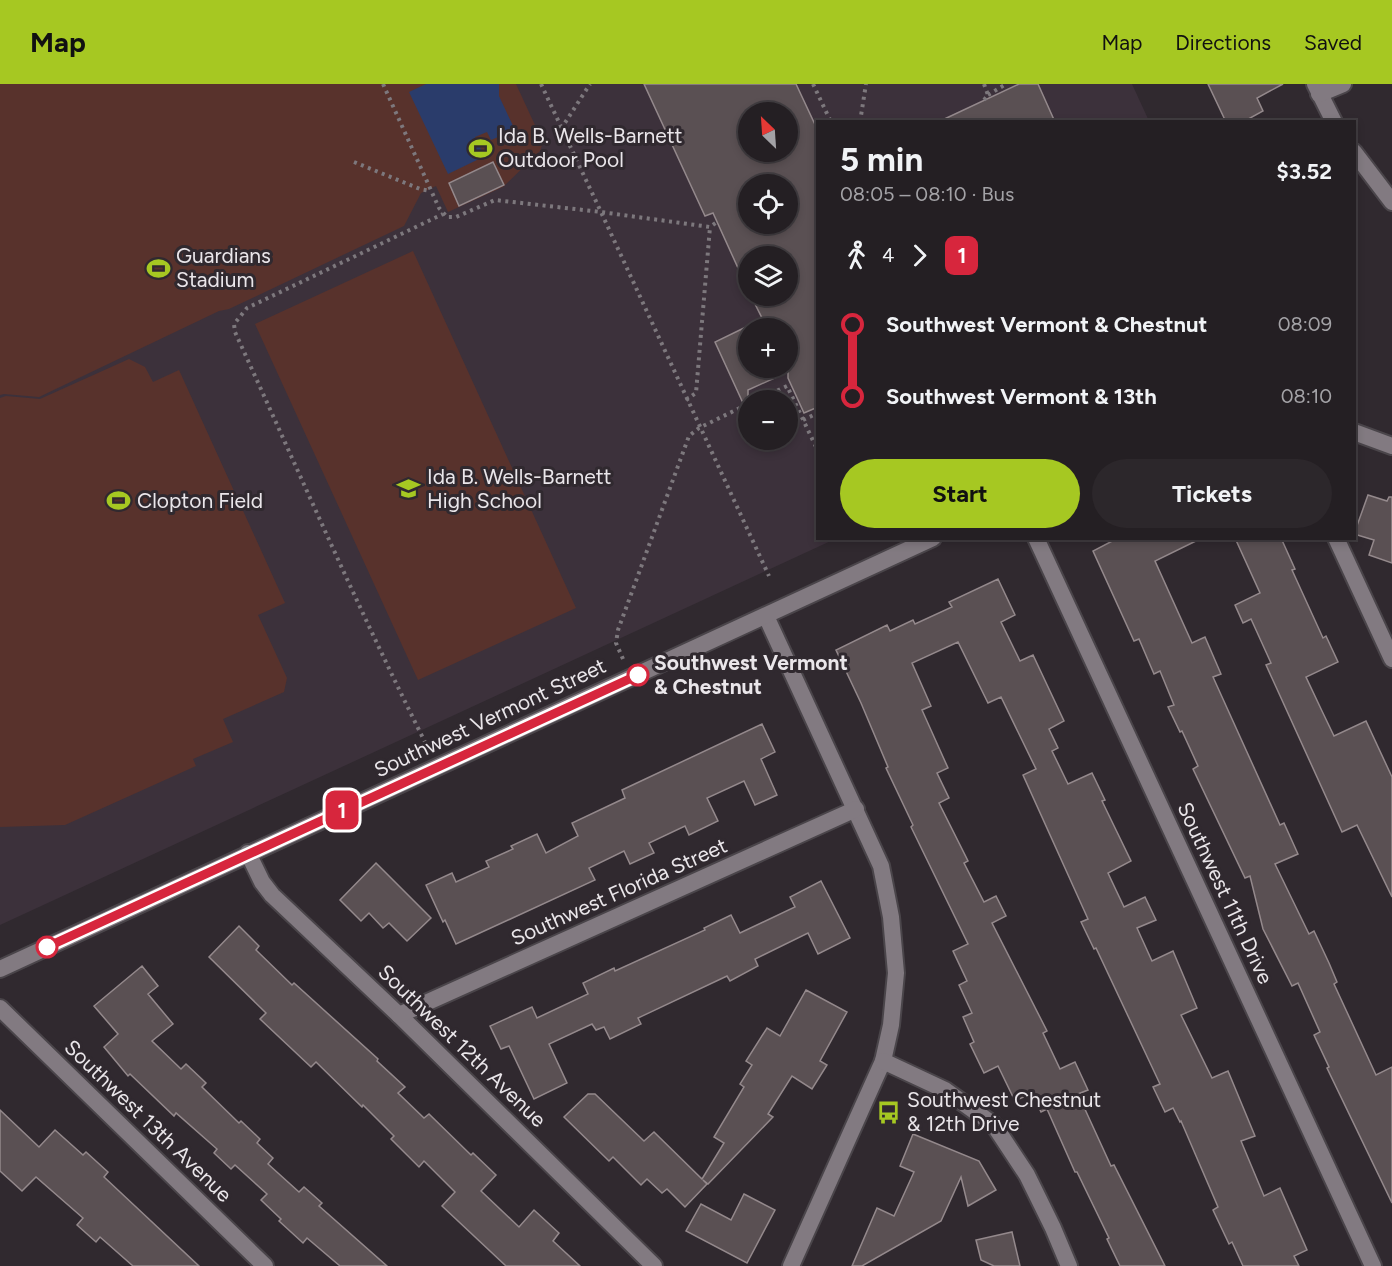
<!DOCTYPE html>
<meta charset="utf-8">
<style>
body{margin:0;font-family:Figtree,sans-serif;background:#2c272b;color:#f1f3f6;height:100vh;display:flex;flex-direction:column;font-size:22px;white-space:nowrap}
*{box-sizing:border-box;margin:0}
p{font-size:20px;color:#a3a2a6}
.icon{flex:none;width:33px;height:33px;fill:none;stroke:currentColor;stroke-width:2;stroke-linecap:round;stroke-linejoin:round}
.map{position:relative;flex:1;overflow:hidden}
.panel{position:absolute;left:816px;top:36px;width:540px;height:420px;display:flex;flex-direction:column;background:#241f23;border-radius:0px;box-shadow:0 3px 9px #0003,0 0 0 2px #413d41}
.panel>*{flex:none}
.badge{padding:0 12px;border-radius:9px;font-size:21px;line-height:39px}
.needle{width:39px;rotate:335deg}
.controls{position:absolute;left:738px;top:18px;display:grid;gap:12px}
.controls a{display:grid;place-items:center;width:60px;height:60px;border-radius:50%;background:#241f23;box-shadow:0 3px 9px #0003,0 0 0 2px #413d41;font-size:30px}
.map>.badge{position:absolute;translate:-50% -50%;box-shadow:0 0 0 3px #fff}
.legs{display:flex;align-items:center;gap:9px;height:66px;padding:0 24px;font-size:20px}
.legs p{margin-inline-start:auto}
.headline{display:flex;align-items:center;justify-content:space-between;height:102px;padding:0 24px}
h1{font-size:33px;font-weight:700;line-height:45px}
.action{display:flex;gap:12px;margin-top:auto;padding:12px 24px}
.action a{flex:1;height:69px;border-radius:36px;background:#a6c822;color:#111;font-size:24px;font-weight:700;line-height:69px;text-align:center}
.action a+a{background:#2c272b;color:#f1f3f6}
ul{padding:0 24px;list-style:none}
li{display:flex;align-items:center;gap:21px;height:72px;font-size:22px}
li i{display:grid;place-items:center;width:9px;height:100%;margin:0 8px;background:currentColor}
li i::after{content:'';width:15px;height:15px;margin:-8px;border:4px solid;border-radius:50%;background:#241f23}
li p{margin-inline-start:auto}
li:first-child i{background:linear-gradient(#0000 50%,currentColor 0)}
li:last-child i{background:linear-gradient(currentColor 50%,#0000 0)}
header{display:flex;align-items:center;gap:36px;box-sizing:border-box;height:84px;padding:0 30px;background:#a6c822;color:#111}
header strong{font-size:28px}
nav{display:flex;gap:33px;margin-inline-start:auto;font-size:21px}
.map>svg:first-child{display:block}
</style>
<header>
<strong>Map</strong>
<nav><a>Map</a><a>Directions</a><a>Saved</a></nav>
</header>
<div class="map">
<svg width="1392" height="1182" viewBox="0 0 1392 1182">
<rect width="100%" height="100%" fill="#30292f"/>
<path fill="#3c313b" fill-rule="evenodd" d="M0,0H1132L1149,37L818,38V454L835,455L0,841ZM748,28H788V68H748ZM748,100H788V140H748ZM748,172H788V212H748ZM748,244H788V284H748ZM748,316H788V356H748Z"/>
<g fill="#58322c">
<path d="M0,0H516L540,52L542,61L540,67L503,103L448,128L436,102L421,109L404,142L229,225L219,227L39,313L4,310L0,311Z"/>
<path d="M413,167L576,524L418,596L255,240Z"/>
<path d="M129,275L145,283L153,298L179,286L285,519L258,531L287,594L284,608L223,635L233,658L193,675L196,682L65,741L0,743V314L6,312L40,315Z"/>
</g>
<path fill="#2a3c6b" d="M426,0H499V12L515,46L491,56L487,48L475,53L482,67L479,75L448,90L409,8Z"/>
<g fill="#5a5053" stroke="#94898c" stroke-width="1.5" fill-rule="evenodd">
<path d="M644,0H796L818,47V323L804,329L788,294V288L748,306V330L715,258L748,242V284H788V244H767L751,212H788V172H748V206L713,129L705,132ZM748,28H788V68H748ZM748,100H788V140H748Z"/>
<path d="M1019,0H1038L1055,38H938Z"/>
<path d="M1208,0H1283L1257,14L1263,27L1243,38H1226Z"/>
<path d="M493,78L504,101L459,122L449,99Z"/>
<path d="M1368,411L1387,417L1389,413H1392V479L1369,471L1374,456L1354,450Z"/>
<path d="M1118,454H1202L1155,477L1192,559L1205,553L1221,590L1213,593L1280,741L1284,739L1298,770L1275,780L1309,850L1314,847L1329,879L1337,898L1334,900L1376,991L1392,983V1119L1327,984L1329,983L1314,951L1320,948L1298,899L1292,902L1263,845L1250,792L1245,794L1193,685L1198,682L1182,647L1180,648L1168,623L1174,621L1160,587L1154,590L1139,555L1134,557L1093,467Z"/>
<path d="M1235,454H1281L1295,485L1292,486L1323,554L1326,552L1338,578L1306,593L1322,627L1334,652L1366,637L1392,693V813L1357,741L1342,748L1266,581L1271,579L1251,535L1243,539L1235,521L1260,509Z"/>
<path d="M998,495L1015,531L1001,538L1020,577L1033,571L1064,637L1049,645L1058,664L1052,667L1068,700L1092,689L1105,716L1102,717L1131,777L1108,789L1124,823L1145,813L1156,836L1137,844L1152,877L1173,867L1197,924L1181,931L1212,994L1228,987L1255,1052L1241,1057L1264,1112L1280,1104L1307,1166L1294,1172L1299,1182H1243L1232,1158L1229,1160L1213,1126L1218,1123L1181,1037L1180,1038L1173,1024L1165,1028L1153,1003L1160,1000L1096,864L1094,865L1081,838L1088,835L1023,691L1036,685L1001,613L988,619L958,558L912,579L931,622L922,626L948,684L937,689L949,714L939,719L968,777L964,779L984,818L996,812L1006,832L992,839L1047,947L1043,949L1060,985L1075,978L1088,1006L1078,1010L1111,1082L1114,1081L1165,1182H1120L1107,1155L1109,1154L1077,1088H1075L1047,1025L1041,1028L1032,1009L1015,1017L998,982L984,989L970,960L974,958L963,933L972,929L959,901L967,897L953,867L968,860L911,743L913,741L886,684L888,683L861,619L836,566L887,541L890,547L913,536L915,540L952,523L949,518Z"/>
<path d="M762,640L775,668L761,675L777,711L755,721L744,697L707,714L718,737L689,751L685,742L649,759L654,769L630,780L624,767L589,784L595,796L456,860L445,836L443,838L426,801L452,789L456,798L489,783L486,777L513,765L511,762L537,750L546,769L578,752L572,739L625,714L622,706Z"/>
<path d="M376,779L431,834L407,857L389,839L383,844L369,829L361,837L340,816Z"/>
<path d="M821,797L850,854L818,870L808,849L755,875L758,882L730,897L727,892L638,934L641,940L610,955L604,943L596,946L592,940L549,960L567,999L534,1015L509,962L501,965L490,942L532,923L537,934L588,910L583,899L614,884L615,887L705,846L704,844L731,831L740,849L795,823L790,813Z"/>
<path d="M239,842L259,862L256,866L292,901L294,899L378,975L377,977L405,1003L398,1009L424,1034L429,1030L471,1071L473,1069L496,1091L481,1107L519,1143L534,1126L559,1149L553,1157L580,1182H506L442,1122L455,1108L424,1077L419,1083L391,1055L394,1052L363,1021L362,1023L316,978L311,983L260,935L266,929L209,873Z"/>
<path d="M142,882L158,902L148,910L173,940L152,957L181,985L186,980L206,999L202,1003L239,1039L241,1037L260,1055L257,1059L273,1074L268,1080L299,1108L304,1103L322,1119L319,1122L387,1182H340L307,1154L303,1159L279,1137L281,1135L261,1116L267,1110L235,1081L231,1085L214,1069L217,1065L176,1029L174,1032L130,990L128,992L104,963L118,950L94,922Z"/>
<path d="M806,906L847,928L820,977L827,981L812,1005L792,992L768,1030L773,1033L708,1100L703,1096L707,1100L685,1123L667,1105L662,1109L647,1095L641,1101L613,1073L609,1077L564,1033L588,1010H595L644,1057L654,1048L702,1095L724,1059L714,1053L744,1003L740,1000L752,981L746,977L767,944L780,952Z"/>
<path d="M0,1026L39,1063L55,1046L83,1071L86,1068L108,1088L104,1093L199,1182H133L100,1153L96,1158L77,1141L83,1134L36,1093L22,1107L0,1087Z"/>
<path d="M913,1050L979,1077L996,1106L968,1122L961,1093L941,1137L862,1182H852L877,1124L894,1132L914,1088L900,1082Z"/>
<path d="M744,1110L775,1126L747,1179L686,1147L701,1120L731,1136Z"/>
<path d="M1012,1148L1020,1182H994L981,1176L976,1156Z"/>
</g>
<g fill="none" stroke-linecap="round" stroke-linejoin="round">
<defs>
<g id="minor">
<path d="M1315,0L1334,38"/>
<path d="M1319,10L1343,0"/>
<path d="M1354,68L1392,118"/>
<path d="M1036,454L1373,1182"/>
<path d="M1336,454L1392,575"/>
<path d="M766,532L881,782L891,833L896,889L891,941L883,977L791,1182"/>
<path d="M248,769L262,798L272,811L399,931L654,1182"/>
<path d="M0,924L265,1182"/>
<path d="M399,931L856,725"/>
<path d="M883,977L945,1006L994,1041L1027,1091L1053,1144L1069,1182"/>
</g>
<g id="tertiary">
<path d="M1354,348L1392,362"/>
<path d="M0,885L933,454"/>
</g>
</defs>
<use href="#minor" stroke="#4a454a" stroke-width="20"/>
<use href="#tertiary" stroke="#4a454a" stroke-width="20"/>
<g stroke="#7d787d" stroke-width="4" stroke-dasharray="3 4.5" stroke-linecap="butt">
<path d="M383,0L439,124L447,133H456L495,116L601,128L769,492"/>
<path d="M541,0L601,128L710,143L717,138"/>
<path d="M813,0L831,38"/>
<path d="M984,0L988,11L984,16"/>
<path d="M988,11L1006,0"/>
<path d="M860,38L866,0"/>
<path d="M561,45L590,0"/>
<path d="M354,78L420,105L431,107"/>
<path d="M686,316L696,309L710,143"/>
<path d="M757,316L787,302L818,367"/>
<path d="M803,336L818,329"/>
<path d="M623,575L616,559L618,546L689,352L699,344L748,320"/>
<path d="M429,666C360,529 299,388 235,248L234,240L247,224L443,130"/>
</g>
<use href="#minor" stroke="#827a81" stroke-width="16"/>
<use href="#tertiary" stroke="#827a81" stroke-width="16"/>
</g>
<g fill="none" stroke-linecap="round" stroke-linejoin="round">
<defs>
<path id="line-1" d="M47,863L638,591"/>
</defs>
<use href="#line-1" stroke="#fff" stroke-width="14"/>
<use href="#line-1" stroke="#d7263d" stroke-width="9"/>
</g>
<defs>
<symbol id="stadium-bare" viewBox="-9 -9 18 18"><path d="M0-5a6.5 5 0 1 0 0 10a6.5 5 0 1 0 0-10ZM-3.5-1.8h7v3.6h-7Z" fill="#a6c822" stroke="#30292f" stroke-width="2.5" paint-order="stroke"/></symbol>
<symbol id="school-bare" viewBox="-9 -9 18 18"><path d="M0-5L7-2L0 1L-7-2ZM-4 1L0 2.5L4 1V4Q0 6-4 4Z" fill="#a6c822" stroke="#30292f" stroke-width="2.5" paint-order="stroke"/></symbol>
<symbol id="bus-bare" viewBox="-9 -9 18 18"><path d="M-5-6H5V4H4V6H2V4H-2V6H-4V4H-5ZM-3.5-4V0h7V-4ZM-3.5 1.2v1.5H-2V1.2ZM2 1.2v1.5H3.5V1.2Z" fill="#a6c822" stroke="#30292f" stroke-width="2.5" paint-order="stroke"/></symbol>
</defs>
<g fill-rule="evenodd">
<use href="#stadium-bare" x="464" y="48" width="33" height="33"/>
<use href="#stadium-bare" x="142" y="168" width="33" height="33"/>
<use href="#school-bare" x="392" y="388" width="33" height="33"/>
<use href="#stadium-bare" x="102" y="400" width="33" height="33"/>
<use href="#bus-bare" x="872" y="1012" width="33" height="33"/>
</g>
<g fill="#fff" stroke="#d7263d" stroke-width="3">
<circle cx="638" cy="591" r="10"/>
<circle cx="47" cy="863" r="10"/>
</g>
<g text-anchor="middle" stroke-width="6" stroke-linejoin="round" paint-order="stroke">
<g font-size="21" fill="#eae6ea" stroke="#30292f" text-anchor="start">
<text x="498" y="59">Ida B. Wells-Barnett<tspan x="498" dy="24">Outdoor Pool</tspan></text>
<text x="176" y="179">Guardians<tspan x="176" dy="24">Stadium</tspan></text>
<text x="427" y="400">Ida B. Wells-Barnett<tspan x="427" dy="24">High School</tspan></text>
<text x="137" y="424">Clopton Field</text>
<text x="907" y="1023">Southwest Chestnut<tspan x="907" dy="24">&amp; 12th Drive</tspan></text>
</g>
<g font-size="21" font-weight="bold" fill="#eae6ea" stroke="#30292f" text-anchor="start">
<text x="654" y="586">Southwest Vermont<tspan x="654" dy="24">&amp; Chestnut</tspan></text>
</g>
<g font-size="21" fill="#eae6ea" stroke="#30292f">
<text transform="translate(490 634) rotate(-25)" y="7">Southwest Vermont Street</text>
<text transform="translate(619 808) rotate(-24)" y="7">Southwest Florida Street</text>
<text transform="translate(1225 809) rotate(65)" y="7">Southwest 11th Drive</text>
<text transform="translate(462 962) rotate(44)" y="7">Southwest 12th Avenue</text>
<text transform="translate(148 1037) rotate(44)" y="7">Southwest 13th Avenue</text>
</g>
</g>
</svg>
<div class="controls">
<a><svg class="needle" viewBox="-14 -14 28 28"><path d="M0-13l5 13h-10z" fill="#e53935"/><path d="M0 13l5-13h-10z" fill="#a3a2a6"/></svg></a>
<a><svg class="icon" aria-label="locate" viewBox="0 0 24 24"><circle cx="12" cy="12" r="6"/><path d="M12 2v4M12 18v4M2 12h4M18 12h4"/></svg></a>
<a><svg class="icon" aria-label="layers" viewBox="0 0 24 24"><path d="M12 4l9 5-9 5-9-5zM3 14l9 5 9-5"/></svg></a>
<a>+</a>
<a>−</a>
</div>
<b class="badge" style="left:342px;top:726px;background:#d7263d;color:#fff">1</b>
<section class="panel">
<div class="headline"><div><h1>5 min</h1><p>08:05 – 08:10 · Bus</p></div><b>$3.52</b></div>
<div class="legs"><svg class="icon" aria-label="walk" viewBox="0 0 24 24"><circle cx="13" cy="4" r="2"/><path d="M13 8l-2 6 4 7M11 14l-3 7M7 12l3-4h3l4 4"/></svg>4<svg class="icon" aria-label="forward" viewBox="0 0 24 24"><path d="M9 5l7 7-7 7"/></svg><b class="badge" style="background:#d7263d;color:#fff">1</b></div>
<ul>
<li><i style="color:#d7263d"></i><b>Southwest Vermont &amp; Chestnut</b><p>08:09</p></li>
<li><i style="color:#d7263d"></i><b>Southwest Vermont &amp; 13th</b><p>08:10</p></li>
</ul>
<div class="action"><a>Start</a><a>Tickets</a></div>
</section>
</div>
